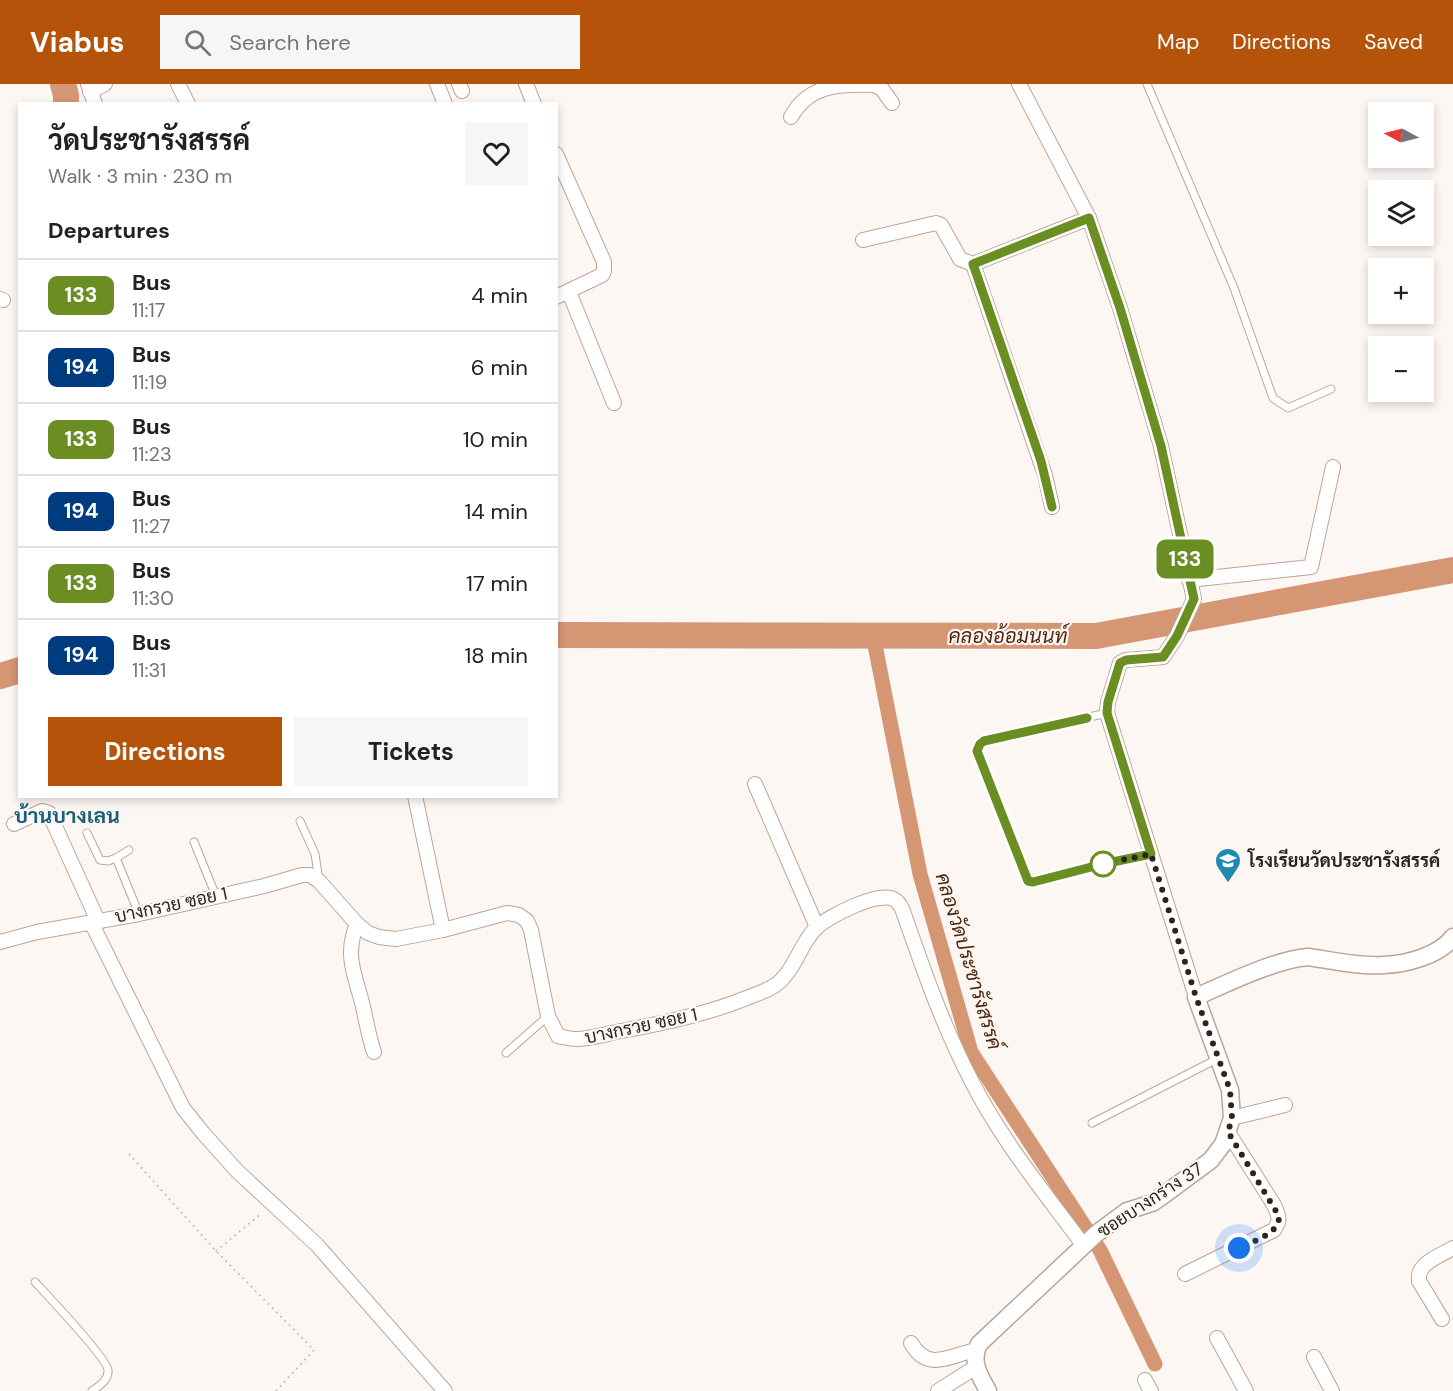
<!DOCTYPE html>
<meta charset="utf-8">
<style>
body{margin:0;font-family:"DM Sans",Sarabun,sans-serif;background:#f6f6f6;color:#202124;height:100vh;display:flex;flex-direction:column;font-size:22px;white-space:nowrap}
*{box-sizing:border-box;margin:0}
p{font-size:20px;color:#757577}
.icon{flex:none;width:33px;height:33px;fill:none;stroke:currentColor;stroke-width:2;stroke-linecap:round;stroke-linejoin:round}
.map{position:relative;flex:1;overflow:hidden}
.panel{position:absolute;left:18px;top:18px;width:540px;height:696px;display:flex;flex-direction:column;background:#fff;border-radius:0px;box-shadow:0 3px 9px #0003}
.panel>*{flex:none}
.badge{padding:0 12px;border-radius:9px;font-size:21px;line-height:39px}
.needle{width:39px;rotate:277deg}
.fabs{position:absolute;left:1368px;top:18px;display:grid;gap:12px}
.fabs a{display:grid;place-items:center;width:66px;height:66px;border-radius:0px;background:#fff;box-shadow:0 3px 9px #0003;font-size:30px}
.you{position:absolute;width:30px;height:30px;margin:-15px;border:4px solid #fff;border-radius:50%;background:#1a73e8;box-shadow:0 0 0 9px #1a73e833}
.map>.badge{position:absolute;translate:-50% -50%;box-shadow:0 0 0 3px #fff}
h2{padding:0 30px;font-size:22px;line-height:54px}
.round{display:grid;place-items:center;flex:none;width:63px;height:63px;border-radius:0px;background:#f6f6f6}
.summary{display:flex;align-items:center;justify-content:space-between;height:102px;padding:0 30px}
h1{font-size:28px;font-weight:700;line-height:45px}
.button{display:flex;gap:12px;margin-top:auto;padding:12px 30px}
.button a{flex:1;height:69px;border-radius:0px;background:#b45309;color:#fff;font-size:24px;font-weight:700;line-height:69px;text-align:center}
.button a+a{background:#f6f6f6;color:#202124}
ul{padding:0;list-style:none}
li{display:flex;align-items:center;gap:18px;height:72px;padding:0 30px;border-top:2px solid #e0e0e0}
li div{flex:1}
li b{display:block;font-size:22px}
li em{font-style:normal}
li .badge{min-width:66px;font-weight:700;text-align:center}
header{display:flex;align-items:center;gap:36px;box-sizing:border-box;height:84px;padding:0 30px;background:#b45309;color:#fff}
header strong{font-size:28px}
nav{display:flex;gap:33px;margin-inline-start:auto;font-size:21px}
.search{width:420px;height:54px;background:#f6f6f6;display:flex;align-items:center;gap:15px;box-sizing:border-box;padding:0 21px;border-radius:0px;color:#757577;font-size:22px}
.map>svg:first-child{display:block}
</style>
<header>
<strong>Viabus</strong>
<div class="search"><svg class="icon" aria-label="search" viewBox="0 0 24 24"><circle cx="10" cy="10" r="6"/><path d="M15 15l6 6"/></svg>Search here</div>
<nav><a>Map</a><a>Directions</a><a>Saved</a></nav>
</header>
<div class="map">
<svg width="1453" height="1307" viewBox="0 0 1453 1307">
<rect width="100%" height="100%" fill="#fdf7f4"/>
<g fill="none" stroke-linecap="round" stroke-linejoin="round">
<path stroke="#d59673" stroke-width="15" d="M873,551L920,790L971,968L1100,1166L1155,1280"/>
<g stroke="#d59673" stroke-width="26">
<path d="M63,0L66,11V20"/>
<path d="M556,551L1096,552L1453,486"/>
<path d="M0,592L20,586"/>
</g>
<defs>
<g id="service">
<path d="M1147,0L1234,204L1273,314L1288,324L1331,305"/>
<path d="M1107,629L984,657L979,660L977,667L1028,797L1033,798L1103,780L1151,770"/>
<path d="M300,737L315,770L319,797"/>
<path d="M87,749L100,776L108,777L116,774"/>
<path d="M194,758L216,812"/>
<path d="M129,766L116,774L139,830"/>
<path d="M506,969L548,932"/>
<path d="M1092,1039L1219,974"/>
<path d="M35,1198C46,1210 107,1274 108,1286C109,1296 99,1302 92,1307"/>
</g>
<g id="minor">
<path d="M88,0L95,20"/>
<path d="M178,0L188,20"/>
<path d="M437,0L445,20"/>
<path d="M459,0L462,7"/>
<path d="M526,0L534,20"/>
<path d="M1019,0L1089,134L1120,224L1161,362L1194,515L1177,552L1163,573L1126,576L1120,579L1108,618L1107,629L1196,913"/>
<path d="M90,8L105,0"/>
<path d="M791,33C809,0 840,0 874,1L882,5L892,19"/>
<path d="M556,70L604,178V187L602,191L556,213"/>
<path d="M863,156L936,139L941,141L960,175L973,180L1089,134"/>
<path d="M973,180L1045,391L1052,423"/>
<path d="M569,208L614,319"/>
<path d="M0,215L3,216"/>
<path d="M1189,496L1311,483L1333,383"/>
<path d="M755,700L817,843"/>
<path d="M415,712L443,846"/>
<path d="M14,740L42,727L49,729L98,837"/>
<path d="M91,838L183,1024L203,1049L237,1087L317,1161L445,1307"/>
<path d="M357,840C343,874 357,894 364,927C367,941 369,954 374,968"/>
<path d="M0,858L37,848L139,830L264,802L302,791H310L319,797L357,840L368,849L379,853L396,855L443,846L507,829L519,831L527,837L531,846L548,932L558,952C564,953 570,955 576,955C590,955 606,950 621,947C664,939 708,930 749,913C757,910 766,907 774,902C795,888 799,861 816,844C827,833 881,805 895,816C899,818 901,823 903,827C923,885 943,942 971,996C1001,1056 1045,1109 1084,1162"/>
<path d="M1232,1034L1285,1021"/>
<path d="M1185,1190L1274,1146C1281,1136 1279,1132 1274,1121L1228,1048"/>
<path d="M1442,1235L1419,1197C1416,1179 1440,1172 1453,1164"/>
<path d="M1217,1254L1246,1307"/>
<path d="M911,1259C928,1289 950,1271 976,1266"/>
<path d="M1314,1273L1332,1307"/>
<path d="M1145,1296L1151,1307"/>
<path d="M938,1307L976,1283"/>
</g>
<path id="tertiary" d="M988,1307C980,1292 970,1278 979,1260L1096,1150L1127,1127L1152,1119L1161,1113L1211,1076L1223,1060L1232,1034L1230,1006L1196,913C1228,899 1274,876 1308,873C1331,876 1361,883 1384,881C1406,880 1439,872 1453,853"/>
</defs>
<use href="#service" stroke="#bea496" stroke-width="9"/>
<use href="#minor" stroke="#bea496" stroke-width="16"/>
<use href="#tertiary" stroke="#bea496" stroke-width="19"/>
<g stroke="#bdb6b2" stroke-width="2" stroke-dasharray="1.5 4.5" stroke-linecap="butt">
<path d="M129,1070L216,1167L314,1266L276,1307"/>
<path d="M216,1167L262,1129"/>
</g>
<use href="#service" stroke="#fff" stroke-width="7"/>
<use href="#minor" stroke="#fff" stroke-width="14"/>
<use href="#tertiary" stroke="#fff" stroke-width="16"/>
</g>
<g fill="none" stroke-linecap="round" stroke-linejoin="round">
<defs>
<path id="line" d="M1052,423L1041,377L973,180L1089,134L1120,224L1161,362L1194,515L1177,552L1163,573L1126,576L1120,579L1108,618L1107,629L1151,770L1103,780L1033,798L1028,797L977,667L980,660L984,657L1087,634"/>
</defs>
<use href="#line" stroke="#fff" stroke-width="14"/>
<use href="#line" stroke="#6b8e23" stroke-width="9"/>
<path stroke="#2e241e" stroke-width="6" stroke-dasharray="0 10.8" d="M1103,780L1151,770L1196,913L1230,1006L1232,1034L1228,1048L1279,1132C1280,1150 1253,1157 1239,1164"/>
</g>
<defs>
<symbol id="school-pin" viewBox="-11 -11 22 30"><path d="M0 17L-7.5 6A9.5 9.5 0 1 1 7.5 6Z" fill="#2089b1" stroke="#fdf7f4"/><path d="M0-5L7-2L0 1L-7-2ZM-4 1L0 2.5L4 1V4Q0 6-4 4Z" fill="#fff"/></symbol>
</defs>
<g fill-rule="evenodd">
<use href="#school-pin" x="1213" y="762" width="30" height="40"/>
</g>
<circle fill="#fff" stroke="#6b8e23" stroke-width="3" cx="1103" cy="780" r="12"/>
<g text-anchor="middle" stroke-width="4.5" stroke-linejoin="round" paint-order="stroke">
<g font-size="18" font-weight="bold" fill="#2e241e" stroke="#fdf7f4" text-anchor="start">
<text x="1248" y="783">โรงเรียนวัดประชารังสรรค์</text>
</g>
<g font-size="18" fill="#2e241e" stroke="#fdf7f4">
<text transform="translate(171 821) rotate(-12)" y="6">บางกรวย ซอย 1</text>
<text transform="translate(641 942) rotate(-12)" y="6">บางกรวย ซอย 1</text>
<text transform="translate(1150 1116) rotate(-33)" y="6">ซอยบางกร่าง 37</text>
</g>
<g font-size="20" font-style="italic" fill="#51270d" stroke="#fdf7f4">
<text x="1008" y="559">คลองอ้อมนนท์</text>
<text transform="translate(969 877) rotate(73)" y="7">คลองวัดประชารังสรรค์</text>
</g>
<g font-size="21" font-weight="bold" fill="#1a607b" stroke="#fdf7f4">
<text x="67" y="739">บ้านบางเลน</text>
</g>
</g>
</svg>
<div class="fabs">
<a><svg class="needle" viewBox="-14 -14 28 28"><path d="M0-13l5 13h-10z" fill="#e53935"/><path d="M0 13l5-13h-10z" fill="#757577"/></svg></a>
<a><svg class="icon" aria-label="layers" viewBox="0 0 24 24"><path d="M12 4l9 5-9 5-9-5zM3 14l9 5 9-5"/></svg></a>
<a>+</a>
<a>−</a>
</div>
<div class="you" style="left:1239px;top:1164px"></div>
<b class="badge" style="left:1185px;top:475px;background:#6b8e23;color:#fff">133</b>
<section class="panel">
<div class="summary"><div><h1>วัดประชารังสรรค์</h1><p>Walk · 3 min · 230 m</p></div><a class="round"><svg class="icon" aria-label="heart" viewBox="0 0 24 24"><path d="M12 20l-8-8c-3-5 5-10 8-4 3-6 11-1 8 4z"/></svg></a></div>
<h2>Departures</h2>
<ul>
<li><span class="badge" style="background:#6b8e23;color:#fff">133</span><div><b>Bus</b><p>11:17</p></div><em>4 min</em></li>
<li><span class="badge" style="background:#003b80;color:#fff">194</span><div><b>Bus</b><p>11:19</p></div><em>6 min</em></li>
<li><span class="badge" style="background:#6b8e23;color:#fff">133</span><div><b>Bus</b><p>11:23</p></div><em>10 min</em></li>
<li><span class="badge" style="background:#003b80;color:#fff">194</span><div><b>Bus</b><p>11:27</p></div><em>14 min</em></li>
<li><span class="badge" style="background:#6b8e23;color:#fff">133</span><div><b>Bus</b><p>11:30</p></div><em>17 min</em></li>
<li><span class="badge" style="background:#003b80;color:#fff">194</span><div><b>Bus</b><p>11:31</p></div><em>18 min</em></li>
</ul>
<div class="button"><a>Directions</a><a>Tickets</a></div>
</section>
</div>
